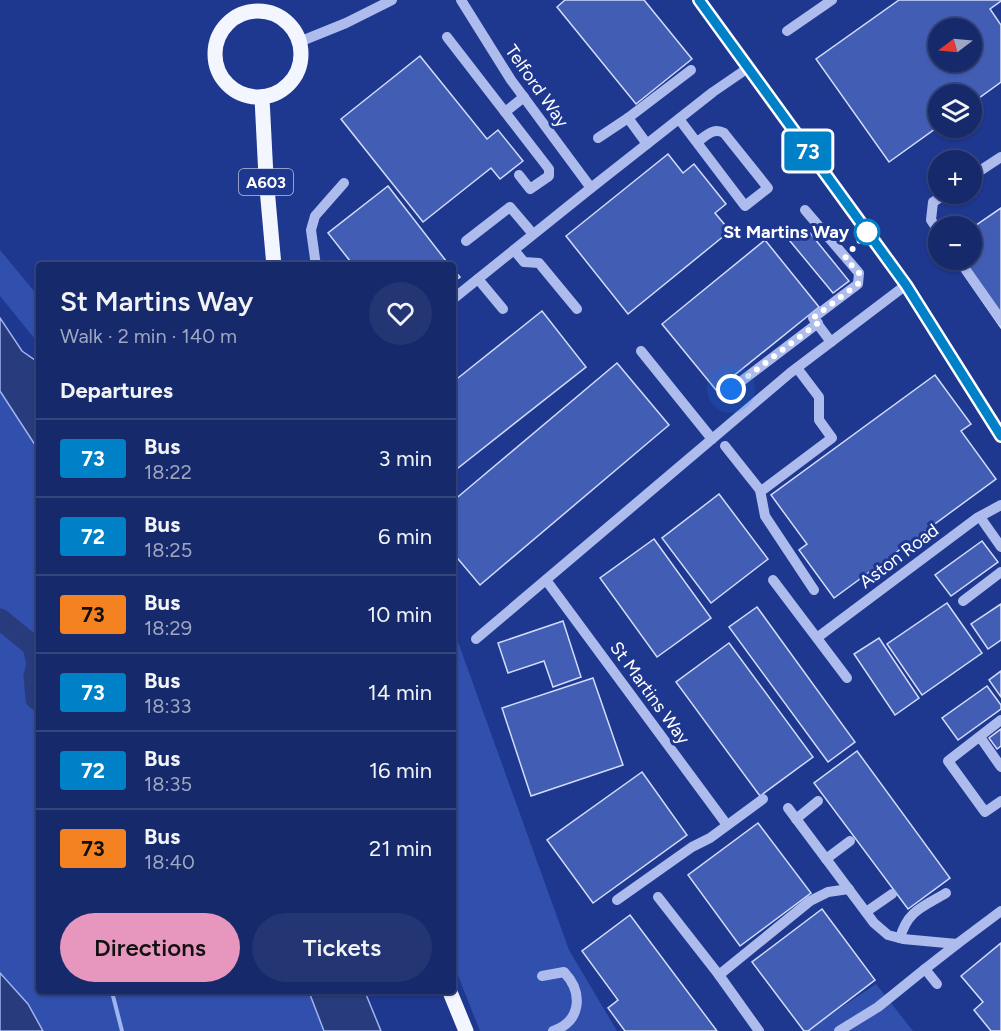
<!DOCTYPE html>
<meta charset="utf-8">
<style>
body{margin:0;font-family:Figtree,sans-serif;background:#233573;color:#f1f3f6;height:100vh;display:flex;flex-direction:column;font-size:22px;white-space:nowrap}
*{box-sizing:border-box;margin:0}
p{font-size:20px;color:#9ea6c1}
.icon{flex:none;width:33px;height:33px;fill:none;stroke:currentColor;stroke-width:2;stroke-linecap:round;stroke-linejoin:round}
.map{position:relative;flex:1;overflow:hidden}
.sheet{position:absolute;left:36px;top:262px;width:420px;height:732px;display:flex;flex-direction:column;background:#16296b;border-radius:6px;box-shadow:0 2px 4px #0004,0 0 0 2px #35457e}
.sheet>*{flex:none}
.badge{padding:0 12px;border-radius:4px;font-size:21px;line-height:39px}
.needle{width:39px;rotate:254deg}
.controls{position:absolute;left:928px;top:18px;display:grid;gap:12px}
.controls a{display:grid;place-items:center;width:54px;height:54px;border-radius:50%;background:#16296b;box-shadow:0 2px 4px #0004,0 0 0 2px #35457e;font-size:30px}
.you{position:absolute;width:30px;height:30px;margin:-15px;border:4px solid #fff;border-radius:50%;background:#1a73e8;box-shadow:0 0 0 9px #1a73e833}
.map>.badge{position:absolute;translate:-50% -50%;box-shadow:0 0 0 3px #fff}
h2{padding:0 24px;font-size:22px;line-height:54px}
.round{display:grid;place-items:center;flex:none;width:63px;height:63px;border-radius:32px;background:#233573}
.overview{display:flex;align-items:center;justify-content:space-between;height:102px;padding:0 24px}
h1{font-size:28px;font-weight:600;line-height:45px}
.primary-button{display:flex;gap:12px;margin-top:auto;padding:12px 24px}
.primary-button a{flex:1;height:69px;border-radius:36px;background:#e797bd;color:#111;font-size:24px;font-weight:600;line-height:69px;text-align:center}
.primary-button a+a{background:#233573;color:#f1f3f6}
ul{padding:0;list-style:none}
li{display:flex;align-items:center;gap:18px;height:78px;padding:0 24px;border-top:2px solid #35457e}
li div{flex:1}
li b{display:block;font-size:22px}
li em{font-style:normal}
li .badge{min-width:66px;font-weight:700;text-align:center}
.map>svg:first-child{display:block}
</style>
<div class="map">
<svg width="1001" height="1031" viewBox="0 0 1001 1031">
<rect width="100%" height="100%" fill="#1e378f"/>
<g fill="#314fac">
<path d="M0,250L39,297V344L0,296Z"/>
<path d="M0,391L39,452V992H309L324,1031H0Z"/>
<path d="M453,628L569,950L617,1031H480L453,963Z"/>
<path d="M876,984L913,1031H806Z"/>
</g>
<g fill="#283b7d" stroke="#a0b4ef" stroke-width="1.5">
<path d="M0,318L22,351L39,363V451L0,391Z"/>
<path d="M0,973L28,1004L43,1031H0Z"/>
<path d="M309,992H365L381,1031H324Z"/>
</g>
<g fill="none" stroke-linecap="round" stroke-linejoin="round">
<path stroke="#a0b4ef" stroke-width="4" d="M112,992L122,1031"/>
<path stroke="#283b7d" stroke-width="21" d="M0,619L33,646L37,664L34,676L36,699L39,701"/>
</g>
<g fill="#425db4" stroke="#d2dcf9" stroke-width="1.5" fill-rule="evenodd">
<path d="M565,0H644L692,59L636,104L557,7Z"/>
<path d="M899,0H1001V1L990,9L1001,25V82L972,103V94H939V126L889,162L816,59ZM939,28H972V62H939Z"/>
<path d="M420,56L487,139L498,130L523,161L500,179L491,168L423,222L341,119Z"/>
<path d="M668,154L683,173L694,164L726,204L715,213L730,231L628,314L566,236Z"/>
<path d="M388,186L450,266H354L328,233Z"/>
<path d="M1001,208V328L954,260H972V228Z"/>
<path d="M806,228L849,281L833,293L790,241Z"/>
<path d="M765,240L819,307L716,390L662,324Z"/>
<path d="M453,269L460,277L453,282Z"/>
<path d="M542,311L586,367L453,472V382Z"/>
<path d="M617,363L669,425L480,585L453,553V501Z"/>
<path d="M935,375L971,424L961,431L996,479L834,598L799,550L807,544L771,495Z"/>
<path d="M719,494L768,559L711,603L662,538Z"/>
<path d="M654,539L711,618L657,657L600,578Z"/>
<path d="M982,541L998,562L951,596L935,575Z"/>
<path d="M947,603L982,653L922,695L887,644Z"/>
<path d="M1001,604V640L988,649L971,624Z"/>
<path d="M757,607L855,742L828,762L729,627Z"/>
<path d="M563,621L581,677L553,687L544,661L508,673L498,643Z"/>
<path d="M879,638L919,698L895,715L854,654Z"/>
<path d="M729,643L813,757L760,796L676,682Z"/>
<path d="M1001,671V697L989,680Z"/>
<path d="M593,678L623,765L531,796L502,708Z"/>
<path d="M987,686L1001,705V709L958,740L942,718Z"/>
<path d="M1001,729V746L997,749L989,738Z"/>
<path d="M857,751L950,878L908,909L814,783Z"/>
<path d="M642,772L687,835L593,903L547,840Z"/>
<path d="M758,823L811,893L740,946L688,875Z"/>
<path d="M822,909L875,980L808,1031H804L752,962Z"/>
<path d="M630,915L717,1031H625L608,1008L618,1000L582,951Z"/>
<path d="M1001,943V1031H991L974,1010L983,1002L961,976Z"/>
</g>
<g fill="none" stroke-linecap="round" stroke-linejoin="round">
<g stroke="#adbced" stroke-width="10">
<path d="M461,0L511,80L591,188"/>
<path d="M699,0L906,285L1001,436"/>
<path d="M787,31L832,0"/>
<path d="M447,37L505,112"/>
<path d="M299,42L346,23L392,0"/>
<path d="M628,118L691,70"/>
<path d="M679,119L745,206L768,188L724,133C713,127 706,136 697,142"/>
<path d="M598,138L628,118L647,144"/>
<path d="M519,175L530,189L549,176V169L505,112L524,97"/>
<path d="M972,176L1001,157"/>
<path d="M805,210L859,273L858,284L813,318L831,342"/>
<path d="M939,232L931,220L933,202L946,194"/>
<path d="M466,241L510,207L533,234"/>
<path d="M514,250L524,262L539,263L577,309"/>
<path d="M959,260L1001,320"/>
<path d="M316,266L311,230L315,216L344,183"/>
<path d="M478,279L503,309"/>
<path d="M453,299L591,188L713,92L748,68"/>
<path d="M641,351L712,439"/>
<path d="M731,389L818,323"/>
<path d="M725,446L760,490L764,489L832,438L819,420V397L797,368"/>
<path d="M760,490L765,516L814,590"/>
<path d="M980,517L1001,547"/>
<path d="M546,580L727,825"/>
<path d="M773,580L847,678"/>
<path d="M963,601L1001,572"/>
<path d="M818,637L977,518L1001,505"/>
<path d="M476,639L790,373L906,285"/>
<path d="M1001,720L948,761L985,812L1001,801"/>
<path d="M980,737L1001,767"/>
<path d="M788,808L874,923L888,935L903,939L957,944L1001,911"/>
<path d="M796,819L818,801"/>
<path d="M826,859L850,841"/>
<path d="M658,897L719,975L759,1031"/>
<path d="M617,900L692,847L710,838L763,799"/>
<path d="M866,912L892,894"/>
<path d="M900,938C908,910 923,907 946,893"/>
<path d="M719,975L810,901L828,892L849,889"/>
<path d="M542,976L564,972C583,992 582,1021 553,1031"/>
<path d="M937,984L925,969L957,944"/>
<path d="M839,1031L878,1007L925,969"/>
</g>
<g stroke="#f3f5ff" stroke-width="15">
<circle cx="258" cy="54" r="43"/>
<path d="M262,98L266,177L274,266"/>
<path d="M450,992L466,1031"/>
</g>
</g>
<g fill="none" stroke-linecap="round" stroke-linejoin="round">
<defs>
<path id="line" d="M699,0L906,285L1001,436"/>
</defs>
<use href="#line" stroke="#fff" stroke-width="14"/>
<use href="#line" stroke="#0080c7" stroke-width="9"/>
<path stroke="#fff" stroke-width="6" stroke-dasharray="0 10.8" d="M731,389L818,323L813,318L858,284L859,273L845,258L867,232"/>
</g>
<circle fill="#fff" stroke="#0080c7" stroke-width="3" cx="867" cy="232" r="12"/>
<g text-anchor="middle" stroke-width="6" stroke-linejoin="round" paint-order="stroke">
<rect fill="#1e378f" stroke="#bcc3dd" stroke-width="1.5" x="239" y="169" width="54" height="26" rx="4.5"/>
<g font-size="16" font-weight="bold" fill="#fff">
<text x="266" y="188">A603</text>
</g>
<g font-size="18" fill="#fff" stroke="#1e378f">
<text transform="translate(537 86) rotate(55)" y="6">Telford Way</text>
<text transform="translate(899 556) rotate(-37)" y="6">Aston Road</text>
<text transform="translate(650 693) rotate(54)" y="6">St Martins Way</text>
</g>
<g font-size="18" font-weight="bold" fill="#fff" stroke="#1e378f" text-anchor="end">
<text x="849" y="238">St Martins Way</text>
</g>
</g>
</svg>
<div class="controls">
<a><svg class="needle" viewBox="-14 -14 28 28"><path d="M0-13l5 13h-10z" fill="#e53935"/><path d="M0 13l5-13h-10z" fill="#9ea6c1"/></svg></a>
<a><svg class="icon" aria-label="layers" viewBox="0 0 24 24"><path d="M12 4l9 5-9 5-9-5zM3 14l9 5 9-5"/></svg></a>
<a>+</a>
<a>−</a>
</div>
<div class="you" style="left:731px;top:389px"></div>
<b class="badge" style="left:808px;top:151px;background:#0080c7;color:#fff">73</b>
<section class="sheet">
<div class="overview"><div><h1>St Martins Way</h1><p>Walk · 2 min · 140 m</p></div><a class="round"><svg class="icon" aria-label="heart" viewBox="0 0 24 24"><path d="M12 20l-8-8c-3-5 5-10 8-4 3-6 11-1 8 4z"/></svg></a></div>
<h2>Departures</h2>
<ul>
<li><span class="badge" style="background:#0080c7;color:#fff">73</span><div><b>Bus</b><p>18:22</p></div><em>3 min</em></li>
<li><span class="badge" style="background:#0080c7;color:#fff">72</span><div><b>Bus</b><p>18:25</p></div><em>6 min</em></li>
<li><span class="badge" style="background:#f58220;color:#111">73</span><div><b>Bus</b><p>18:29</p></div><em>10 min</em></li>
<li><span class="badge" style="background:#0080c7;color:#fff">73</span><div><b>Bus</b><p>18:33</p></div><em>14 min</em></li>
<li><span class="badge" style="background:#0080c7;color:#fff">72</span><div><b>Bus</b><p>18:35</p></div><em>16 min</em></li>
<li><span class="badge" style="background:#f58220;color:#111">73</span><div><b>Bus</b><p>18:40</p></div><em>21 min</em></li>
</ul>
<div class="primary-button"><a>Directions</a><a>Tickets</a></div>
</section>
</div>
